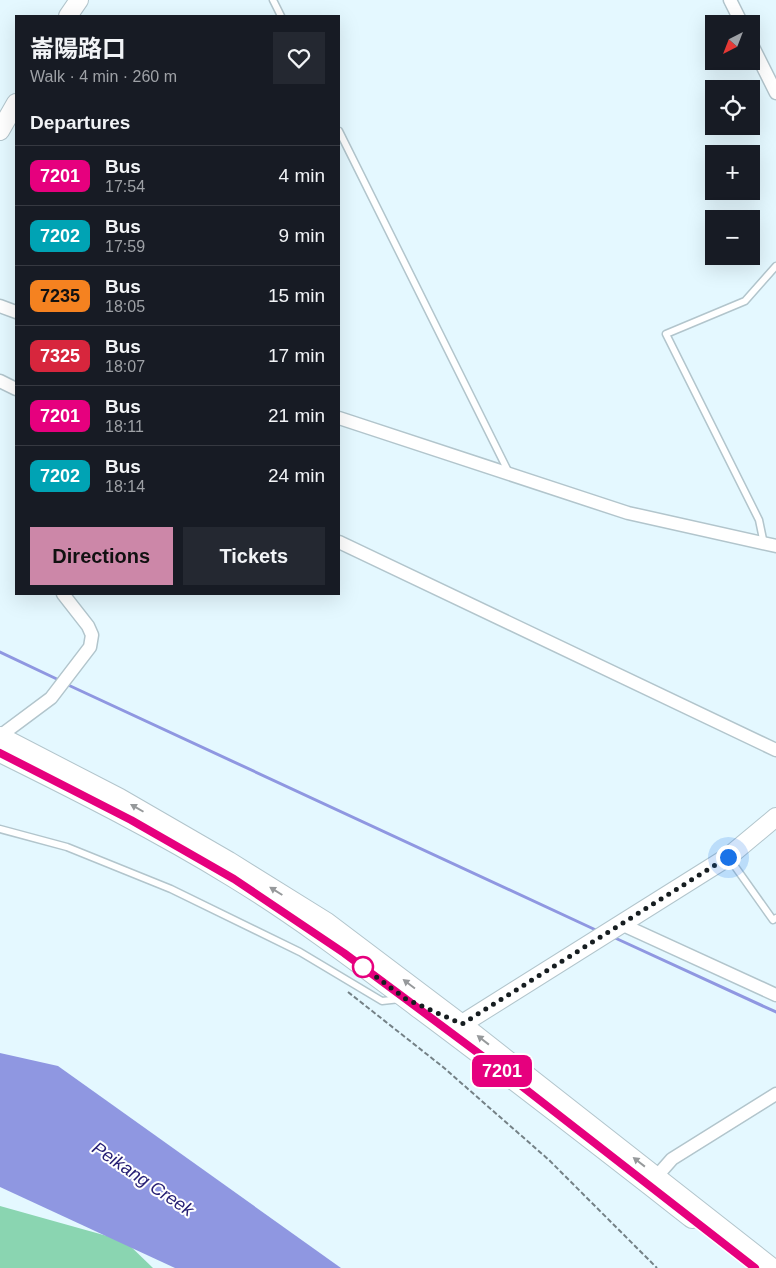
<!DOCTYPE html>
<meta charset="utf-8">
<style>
body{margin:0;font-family:Helvetica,"Noto Sans TC",sans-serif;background:#242831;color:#f1f3f6;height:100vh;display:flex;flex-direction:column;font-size:19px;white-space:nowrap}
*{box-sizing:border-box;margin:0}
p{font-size:16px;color:#9ea1a6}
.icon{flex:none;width:28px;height:28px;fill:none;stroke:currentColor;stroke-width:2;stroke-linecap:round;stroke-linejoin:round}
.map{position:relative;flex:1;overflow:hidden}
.side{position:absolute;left:15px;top:15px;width:325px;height:580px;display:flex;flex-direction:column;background:#171b24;border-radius:0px;box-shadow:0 5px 20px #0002}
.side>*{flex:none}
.badge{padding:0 10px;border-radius:8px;font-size:18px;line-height:32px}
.needle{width:32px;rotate:222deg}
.tools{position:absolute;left:705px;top:15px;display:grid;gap:10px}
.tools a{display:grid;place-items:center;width:55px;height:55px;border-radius:0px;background:#171b24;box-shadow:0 5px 20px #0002;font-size:25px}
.you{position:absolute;width:25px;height:25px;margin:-12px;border:4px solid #fff;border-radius:50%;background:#1a73e8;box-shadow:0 0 0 8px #1a73e833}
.map>.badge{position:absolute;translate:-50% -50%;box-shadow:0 0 0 2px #fff}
h2{padding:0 15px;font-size:19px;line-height:45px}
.round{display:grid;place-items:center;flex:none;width:52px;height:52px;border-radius:0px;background:#242831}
.headline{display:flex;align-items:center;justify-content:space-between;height:85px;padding:0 15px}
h1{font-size:24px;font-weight:700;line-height:38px}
.cta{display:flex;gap:10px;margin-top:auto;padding:10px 15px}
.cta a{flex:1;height:58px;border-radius:0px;background:#cc87a8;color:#111;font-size:20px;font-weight:700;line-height:58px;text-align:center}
.cta a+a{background:#242831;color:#f1f3f6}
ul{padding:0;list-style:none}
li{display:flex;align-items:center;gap:15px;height:60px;padding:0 15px;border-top:1px solid #363941}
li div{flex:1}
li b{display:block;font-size:19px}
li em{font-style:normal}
li .badge{min-width:55px;font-weight:700;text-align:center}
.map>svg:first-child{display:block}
</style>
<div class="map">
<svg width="776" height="1268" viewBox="0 0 776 1268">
<rect width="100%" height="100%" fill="#e4f8ff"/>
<path fill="#8ad5b1" d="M0,1206L125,1241L153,1268H0Z"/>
<path fill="#8f97e1" d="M0,1053L58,1066L341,1268H175L0,1187Z"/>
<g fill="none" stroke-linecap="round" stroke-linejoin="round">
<g stroke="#8f97e1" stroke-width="3">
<path d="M0,652L61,681"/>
<path d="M66,684L598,931"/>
<path d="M613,937L776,1012"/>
</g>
<defs>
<g id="lane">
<path d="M273,0L281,16"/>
<path d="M339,131L509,473"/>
<path d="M764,544L759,520L666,334L745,301L776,266"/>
<path d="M0,829L67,847L171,889L300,952L382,1001L400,999"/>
<path d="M729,858L773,920L776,918"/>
</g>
<g id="street">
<path d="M730,0L742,24"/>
<path d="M751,43L776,93"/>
<path d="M0,306L16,312"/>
<path d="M0,381L16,389"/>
<path d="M339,418L628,513L776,546"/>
<path d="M339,542L776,750"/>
<path d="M0,736L51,698L90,647L92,635L88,626L63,594"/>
<path d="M621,924L776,995"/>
<path d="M657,1176L672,1159L776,1094"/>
</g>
<g id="secondary">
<path d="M68,16L79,0"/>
<path d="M0,131L16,103"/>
<path d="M0,736L120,798L229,861L327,922L462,1024L773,1268"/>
<path d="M0,753C79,792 158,832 233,878C297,917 356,962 416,1007C509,1076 601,1148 692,1219"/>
<path d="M462,1024L728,857L776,817"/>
</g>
</defs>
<use href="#lane" stroke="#b2c5cc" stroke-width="9"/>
<use href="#street" stroke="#b2c5cc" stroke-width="15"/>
<use href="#secondary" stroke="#b2c5cc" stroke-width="20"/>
<path stroke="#748186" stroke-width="2" stroke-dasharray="5 2.5" stroke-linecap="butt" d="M348,992L443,1067L549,1160L657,1268"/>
<use href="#lane" stroke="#fff" stroke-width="6"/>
<use href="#street" stroke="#fff" stroke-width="12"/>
<use href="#secondary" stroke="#fff" stroke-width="18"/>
</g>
<defs><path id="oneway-solid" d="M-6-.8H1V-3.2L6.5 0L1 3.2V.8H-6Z" transform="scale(1.25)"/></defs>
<g fill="#96999b">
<use href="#oneway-solid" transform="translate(137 808) rotate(-150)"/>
<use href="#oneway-solid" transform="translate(276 891) rotate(-148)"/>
<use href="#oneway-solid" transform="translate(409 984) rotate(-143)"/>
<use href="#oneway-solid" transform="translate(483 1040) rotate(-142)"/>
<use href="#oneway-solid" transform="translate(639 1162) rotate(-142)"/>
</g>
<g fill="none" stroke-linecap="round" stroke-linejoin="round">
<defs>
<path id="line" d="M0,753L131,820L234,879L344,953L501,1070L755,1268"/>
</defs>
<use href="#line" stroke="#fff" stroke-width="11"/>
<use href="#line" stroke="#e6007e" stroke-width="8"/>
<path stroke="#161d20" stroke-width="5" stroke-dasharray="0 9" d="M363,967L359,964L406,999L462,1024L728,857"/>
</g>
<circle fill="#fff" stroke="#e6007e" stroke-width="2.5" cx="363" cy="967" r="10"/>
<g text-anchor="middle" stroke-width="4" stroke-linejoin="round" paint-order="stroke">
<g font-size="18" font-style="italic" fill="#272075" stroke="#fff">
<text transform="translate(143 1179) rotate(34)" y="6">Peikang Creek</text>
</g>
</g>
</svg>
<div class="tools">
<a><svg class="needle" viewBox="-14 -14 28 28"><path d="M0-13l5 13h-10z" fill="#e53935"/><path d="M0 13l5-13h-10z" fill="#9ea1a6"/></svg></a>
<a><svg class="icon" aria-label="locate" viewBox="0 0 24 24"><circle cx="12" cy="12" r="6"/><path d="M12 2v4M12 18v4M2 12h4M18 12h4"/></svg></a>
<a>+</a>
<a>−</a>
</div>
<div class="you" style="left:728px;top:857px"></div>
<b class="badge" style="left:502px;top:1071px;background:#e6007e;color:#fff">7201</b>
<section class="side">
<div class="headline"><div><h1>崙陽路口</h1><p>Walk · 4 min · 260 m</p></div><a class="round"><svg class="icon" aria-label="heart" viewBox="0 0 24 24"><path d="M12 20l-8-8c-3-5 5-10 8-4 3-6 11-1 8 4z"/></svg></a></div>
<h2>Departures</h2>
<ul>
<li><span class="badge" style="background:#e6007e;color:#fff">7201</span><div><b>Bus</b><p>17:54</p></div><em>4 min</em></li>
<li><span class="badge" style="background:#00a3b4;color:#fff">7202</span><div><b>Bus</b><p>17:59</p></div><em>9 min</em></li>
<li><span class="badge" style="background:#f58220;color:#111">7235</span><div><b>Bus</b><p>18:05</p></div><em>15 min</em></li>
<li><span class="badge" style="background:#d7263d;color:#fff">7325</span><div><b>Bus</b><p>18:07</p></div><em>17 min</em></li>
<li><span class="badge" style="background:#e6007e;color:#fff">7201</span><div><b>Bus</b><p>18:11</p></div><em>21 min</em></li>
<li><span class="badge" style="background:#00a3b4;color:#fff">7202</span><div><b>Bus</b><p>18:14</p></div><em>24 min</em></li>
</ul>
<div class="cta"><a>Directions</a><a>Tickets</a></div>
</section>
</div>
